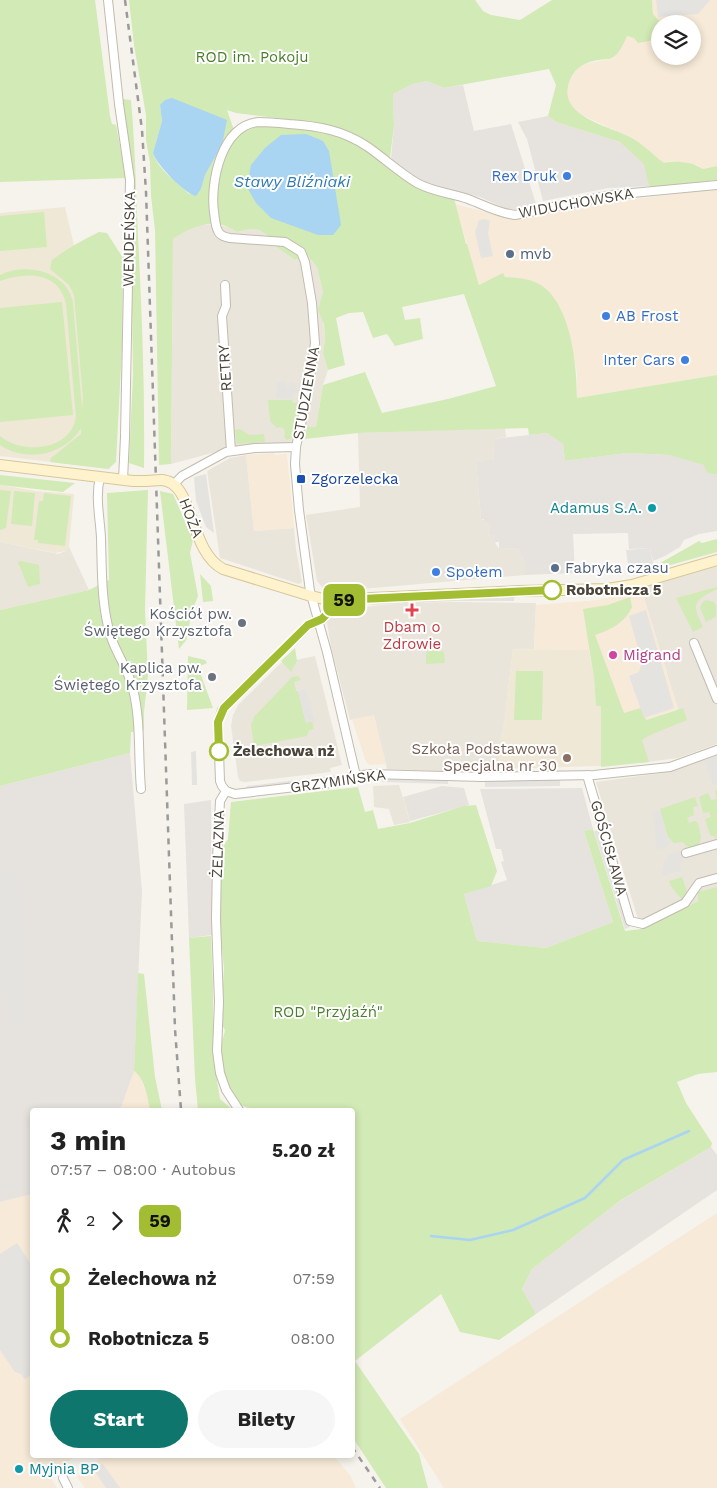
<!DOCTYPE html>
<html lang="pl">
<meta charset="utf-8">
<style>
body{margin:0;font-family:"Work Sans",sans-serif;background:#f6f6f6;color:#222;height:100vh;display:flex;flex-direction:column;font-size:19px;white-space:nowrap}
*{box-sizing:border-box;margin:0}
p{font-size:16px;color:#767676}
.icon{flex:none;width:28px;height:28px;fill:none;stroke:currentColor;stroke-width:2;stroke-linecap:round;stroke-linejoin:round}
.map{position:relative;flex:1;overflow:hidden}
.side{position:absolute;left:30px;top:1108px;width:325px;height:350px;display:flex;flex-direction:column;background:#fff;border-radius:5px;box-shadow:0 2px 8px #0003}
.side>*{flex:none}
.badge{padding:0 10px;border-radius:8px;font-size:18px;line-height:32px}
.fabs{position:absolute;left:651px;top:15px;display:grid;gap:10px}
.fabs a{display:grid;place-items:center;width:50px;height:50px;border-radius:50%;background:#fff;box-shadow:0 2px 8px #0003;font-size:25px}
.map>.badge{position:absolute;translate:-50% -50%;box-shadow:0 0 0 2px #fff}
.legs{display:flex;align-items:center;gap:8px;height:55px;padding:0 20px;font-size:16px}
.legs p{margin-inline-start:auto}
.overview{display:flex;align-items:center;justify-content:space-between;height:85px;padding:0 20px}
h1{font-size:28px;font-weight:700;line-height:38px}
.action{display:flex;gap:10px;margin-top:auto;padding:10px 20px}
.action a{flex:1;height:58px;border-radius:30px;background:#0f766e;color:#fff;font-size:20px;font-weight:700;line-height:58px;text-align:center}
.action a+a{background:#f6f6f6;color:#222}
ul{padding:0 20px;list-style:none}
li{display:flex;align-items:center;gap:18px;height:60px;font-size:19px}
li i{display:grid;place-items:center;width:8px;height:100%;margin:0 6px;background:currentColor}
li i::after{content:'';width:12px;height:12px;margin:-6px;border:4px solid;border-radius:50%;background:#fff}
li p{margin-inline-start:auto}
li:first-child i{background:linear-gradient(#0000 50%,currentColor 0)}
li:last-child i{background:linear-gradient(currentColor 50%,#0000 0)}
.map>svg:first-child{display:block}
</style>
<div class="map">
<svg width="717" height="1488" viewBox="0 0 717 1488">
<rect width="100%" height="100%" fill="#f6f3ec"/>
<g fill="#eae5da">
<path d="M204,224L229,227L237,232L250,229L259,230L267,235L272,244L295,260L308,256L317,267L323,292L321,300L325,339L323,353L328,370L323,385L316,427H307L305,439L281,444L223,450L171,464L173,239L191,228Z"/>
<path d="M505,428L506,437L493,439L494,461L476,462L481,519L490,522V535H495V542L499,549L518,548L525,563V575L326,592L317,581L306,515L360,507L358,433Z"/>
<path d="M246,455L254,531L294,528L296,549L302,582L299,584L220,558L207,471L230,458Z"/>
<path d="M0,542L58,554L66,551L69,547L89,590L0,610Z"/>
<path d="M717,565V744L678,758L640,763L637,739L678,709L641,588L681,574Z"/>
<path d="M452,602L536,603L534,649H513L504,725L500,741L498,773L387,769L374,716L350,720L331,647L327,623L340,609L406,603Z"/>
<path d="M315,656L342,765L330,768L331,772L245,782L240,781L238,777L231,726L233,715L238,705L281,663Z"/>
<path d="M717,753V915L698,901L641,929L596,782L661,773Z"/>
<path d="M399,785L410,822L394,825L389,809L374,807L373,786Z"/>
</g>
<g fill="#f7ead8">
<path d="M652,0H717V166L702,169L698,165L671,161L664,163L634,139L582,115L573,109L567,100V88L571,77L577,69L585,64L614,58L627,36L634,38L638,43L646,42L657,37L660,32V56H692V24H660L653,14Z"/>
<path d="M717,189V375L577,398V372L566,324L561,309L547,291L539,284L528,280L505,277L503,274L479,285L455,204L505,217L518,219L593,204Z"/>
<path d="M273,453L276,455L287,454L294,528L254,531L246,455Z"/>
<path d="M641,588L678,709L646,720L637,739L589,650L534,649L536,605L598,600L628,593Z"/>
<path d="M374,715L379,735L386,764L370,765L366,762L352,719Z"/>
<path d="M134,1071L139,1074L149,1101L150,1110H120Z"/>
<path d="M32,1194V1455H77L49,1475L57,1488H0V1202Z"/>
<path d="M717,1213V1488H444L400,1419Z"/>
<path d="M104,1455H333L350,1475L356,1488H85L77,1477Z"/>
</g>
<g fill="#e6e2dd">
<path d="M427,81L444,88L463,85L474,131L511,124L537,207L509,210L480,197L425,183L391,159L394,125L393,94L413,84Z"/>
<path d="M548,116L556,122L620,142L645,164L649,186L608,188L543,201L527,139L518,122Z"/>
<path d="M547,433L563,444L565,461L627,453L670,455L705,465L707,473L717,475V531L699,534L684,540L680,547L665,556L653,561L650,548L629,549L628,533L573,534L575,573L525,575V563L518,548L499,549V542H495V535H490V522H484V519H481L476,462L494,460L493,439Z"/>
<path d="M130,753L142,891L134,1071L120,1110H32V1194L0,1202V786Z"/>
<path d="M442,786L464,788L469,805L410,821L403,797Z"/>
<path d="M582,788L593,829L584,831L613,922L546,948L477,941L464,894L507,880L501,862L504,861L501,849H496L480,789Z"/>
<path d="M211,800L212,935L189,938L184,804Z"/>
<path d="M711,1147L717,1155V1190L536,1314L522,1289L532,1269L620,1201Z"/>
</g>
<g fill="#efe8d6">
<path d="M65,207L76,254L111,307L110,469L0,456V213Z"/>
<path d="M0,485L36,491L74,494L69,547L66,551L55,553L0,542Z"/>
<path d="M513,649L589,650L594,678L596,706H601V766L498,769L500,741L504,725Z"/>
</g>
<g fill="#d2eab5" fill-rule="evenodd">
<path d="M0,0H95L110,116L112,124L116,125L126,178L0,182Z"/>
<path d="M129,0H475L483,11L491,15L520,20L552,0H652L653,14L660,22C660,39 653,41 638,43L634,38L627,36C612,71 609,52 583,65C575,69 570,77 568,86C561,117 609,126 630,137C642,143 653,155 664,163C674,160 694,162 703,169L717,166V180L654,187L649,186L644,164L620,142L556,122L548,116L556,85L549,69L444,88L427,81L413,84L393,94L394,125L389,166L454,198L466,244H467L479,285L503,273L505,277C516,278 529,278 539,284C571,302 577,365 577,398L717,375V475L707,473L704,465L669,455L627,453L565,461L563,444L547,433L529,435L528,428L358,433L305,439L307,427H316L323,385L365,372L382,413L448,399L496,386L464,294L402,307L405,320L420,318L423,339L395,346L387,334L373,338L363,312L349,313L336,318L345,365L328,370L323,353L325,339L324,324L318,310L323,292L317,267L308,256L295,260L272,244L267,235L259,230L250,229L237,232C214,216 193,226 173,239L171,464L159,465L155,230L151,196L150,163L146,140V115L134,45ZM160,105L222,145L205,175L201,189L189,194C176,181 159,171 153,153L162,121ZM227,110L236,113L285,119C270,123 256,126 242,133L234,130Z"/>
<path d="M122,99L131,100C135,145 136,191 138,236C142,314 145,391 144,468L129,463L133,374L132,304Z"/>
<path d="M44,212L47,247L0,251V216Z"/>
<path d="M99,232L107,233L123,258L122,347L116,462L108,469L50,462L51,458L81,434V428C65,455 26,463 0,445V436C22,455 71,451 76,417L66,304C59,271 26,272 0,281V275C25,262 68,271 73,303L82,408L83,398L74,295L69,285L50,269L52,260C67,249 82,240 99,232Z"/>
<path d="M62,302L73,415L0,422V308Z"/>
<path d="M299,393L302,396L294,434L292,438L287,440L284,437L285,433L284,429L280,427L277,428L270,421L268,400H292L293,403H296L299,401Z"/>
<path d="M240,429L249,435L264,434L265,442L237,444L235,430Z"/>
<path d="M0,475L75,483L63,492L0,485Z"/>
<path d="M0,490L11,491L6,528L0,530Z"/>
<path d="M148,490L145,610L148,675L144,712V731L131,732L130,753L0,786V610L89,590L109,580L107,493Z"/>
<path d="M14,491L35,493L32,526L11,524Z"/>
<path d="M160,491L173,494L193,540L190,553L198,596L191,614L187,639L179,649Z"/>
<path d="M44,493L71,496L65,546L38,543V540H34L39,501H43Z"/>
<path d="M717,539V552L656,569L655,566L699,541L702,543Z"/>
<path d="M21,561L39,565L40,584L28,587L18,562Z"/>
<path d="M200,574L211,586L213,601L203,602Z"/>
<path d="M717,587V589C694,601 691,602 703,627L693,632L676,598Z"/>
<path d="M630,597L632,607C625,623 610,630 595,635L624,713L641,708L646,720L683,708L687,720L648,736L642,740L649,762L601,767V706H596L594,678L583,609L608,605Z"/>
<path d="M706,600L714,602L716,606V617L706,622L700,608L702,603Z"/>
<path d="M295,648L297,661L291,672L281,661Z"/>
<path d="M429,650L444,652L445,663L426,664V653Z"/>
<path d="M188,656L205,660L207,663L198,667L213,708L187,710Z"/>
<path d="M516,671H543L542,720H514Z"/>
<path d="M298,676L301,680L294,682L296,691H298L306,723L312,721L314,729L309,730L307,736L254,746L251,725L254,717L292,677Z"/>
<path d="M358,787L365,812L373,810L378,829L410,823L464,806L476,805L497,871L491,886L464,894L477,941L546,948L613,922L584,831L593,829L625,931L641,929L698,901V892L717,887V1072L698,1074L677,1082L686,1103L712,1143L711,1147L621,1200L532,1269L522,1289L536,1314L499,1340L460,1332L441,1294L355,1361L419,1454L428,1488H386L353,1438L352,1110C328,1110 260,1115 241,1105C229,1099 219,1065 220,1052C220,1045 224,1037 225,1030L221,1023L224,968L220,928L221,850L228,839L231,802Z"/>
<path d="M717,790V838L710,835L705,819L711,817L709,812L703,813L699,797L708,793L711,800L717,799L715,791Z"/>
<path d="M695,797L698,806L693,807L694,815L687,818L689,823L695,821L698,823L701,837L699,845C694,849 686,848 683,842L674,843L668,837L660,809Z"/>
<path d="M682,877L687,891L682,900L670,885L669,881Z"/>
<path d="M211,936L213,986V1056L220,1099L233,1110H198L195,1079L189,938Z"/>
<path d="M138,973L144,974L155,1077L162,1110H150C148,1098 144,1077 134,1071Z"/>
</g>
<g fill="#e5e3e0">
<path d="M656,0H710L698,14L658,17Z"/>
<path d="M485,219L490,221L488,233L493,256L481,258L475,232L479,220Z"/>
<path d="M276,382H286L287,387L289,389V382L295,383L297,389L299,388L298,383L301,384L303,389L302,395L300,393H294L292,398H276Z"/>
<path d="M206,474L214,533L206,527L196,501L194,477Z"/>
<path d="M650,548L653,564L629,571L626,550Z"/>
<path d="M514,595V601H457L371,605V600Z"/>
<path d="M646,610L674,708L644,718L629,676L639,672L642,663L629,616Z"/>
<path d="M306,689L315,721L306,723L298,691Z"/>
<path d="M196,751L197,785H192L191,752Z"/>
<path d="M717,756V784L714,786L704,761Z"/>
<path d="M338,775L333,781L242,792L247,786Z"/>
<path d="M382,777L448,779V784L382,782Z"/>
<path d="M485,780H560V786L485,787Z"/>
<path d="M660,810L668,839L671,842L665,848L657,850L652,812Z"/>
<path d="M600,830L630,927L625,929L594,831Z"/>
<path d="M681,851L684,861L680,863L682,870L663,876L662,870L668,855Z"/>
<path d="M19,873L24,1028H12V995H1L0,874Z"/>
<path d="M17,1243L32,1266V1374L25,1379L21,1374L15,1372L0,1350V1254Z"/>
<path d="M103,1464L120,1488H106L94,1470Z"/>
</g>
<g fill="#a9d4f2">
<path d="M172,98L227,120L222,145L205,175L201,189L196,196C184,193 157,165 153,153L162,121L160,105L165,100Z"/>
<path d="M306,134L323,141L329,151L341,225L333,235H318L271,218L256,203L247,187L251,165L265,148L281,135Z"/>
</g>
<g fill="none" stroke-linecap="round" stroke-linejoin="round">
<path stroke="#a9d4f2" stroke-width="2.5" d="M431,1236L470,1240L513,1230L585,1198L623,1160L689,1131"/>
<defs>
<g id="street">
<path d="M108,0L119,104L130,180L125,437L123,480"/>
<path d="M225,285L226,306L222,316L231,451"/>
<path d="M100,477C95,498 100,517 101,538C102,570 101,606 111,637C117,655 129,671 133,689C141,721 138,756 141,789"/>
<path d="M174,484L182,476L226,452L255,448L296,447"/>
<path d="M694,643L717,699"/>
<path d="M587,775L630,921L643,924L685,903L699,883L717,878"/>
<path d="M356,776L327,652L310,591L299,510L295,464L296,447L308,392L315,343L312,303L305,262L301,252L285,242L230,238C225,237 220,236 218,231C215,226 215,218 214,212C210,183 221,125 259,122C269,122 279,123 289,124C318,126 343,130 368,147C385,159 400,173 417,183C433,192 451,193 468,199C484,205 498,213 515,215L611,195L717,185"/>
<path d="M226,791L235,794L340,782L356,776L371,774L482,777L594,775L670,767L717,750"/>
<path d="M226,791L220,801L217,859L216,919L219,1002L217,1051L220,1073L226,1090L239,1110"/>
<path d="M226,791L222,786L220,781L218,722L222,710L308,625L323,619L340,600"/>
<path d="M686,853L717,844"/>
<path d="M63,1478L68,1488"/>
</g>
<g id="secondary">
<path d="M0,465L133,481H146"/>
<path d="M161,480C195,481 188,551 223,569L311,596L328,600L519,591L607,589L632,585L717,560"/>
</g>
</defs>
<use href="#street" stroke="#c2bbae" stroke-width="10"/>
<use href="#secondary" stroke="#d6c79b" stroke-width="12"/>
<use href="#street" stroke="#fff" stroke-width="8"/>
<use href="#secondary" stroke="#fff3cd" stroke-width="10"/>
<g stroke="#9a9a9a" stroke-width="2.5" stroke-dasharray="6 6" stroke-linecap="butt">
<path d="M125,0L142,130L146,192L175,1029L181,1110"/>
<path d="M352,1447L380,1488"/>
</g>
<defs>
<path id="secondary-bridge" d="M146,481L161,480"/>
</defs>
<use href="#secondary-bridge" stroke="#d6c79b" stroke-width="12" stroke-linecap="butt"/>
<use href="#secondary-bridge" stroke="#fff3cd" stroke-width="10"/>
</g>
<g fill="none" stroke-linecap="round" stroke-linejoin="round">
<defs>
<path id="line-1" d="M219,751L218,722L224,708L308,625L322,619L340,600L552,590"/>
</defs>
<use href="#line-1" stroke="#fff" stroke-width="11"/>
<use href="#line-1" stroke="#a2bd31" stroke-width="8"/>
</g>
<g fill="#3f7fe0" stroke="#fff" stroke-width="2">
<circle cx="567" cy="176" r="5"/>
<circle cx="606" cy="316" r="5"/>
<circle cx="685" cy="360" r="5"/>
<circle cx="436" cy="572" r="5"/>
</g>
<g fill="#5c6f8a" stroke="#fff" stroke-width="2">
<circle cx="510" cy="254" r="5"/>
<circle cx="555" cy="568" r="5"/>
</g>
<rect fill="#1a4fb4" stroke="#fff" stroke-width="2" x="296" y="474" width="10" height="10" rx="2.5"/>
<g fill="#0f9aa8" stroke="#fff" stroke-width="2">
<circle cx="652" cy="508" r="5"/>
<circle cx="19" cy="1469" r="5"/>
</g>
<g fill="#fff" stroke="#a2bd31" stroke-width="2.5">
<circle cx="552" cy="590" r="9"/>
<circle cx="219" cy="751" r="9"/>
</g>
<path fill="#e0444e" stroke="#fff" stroke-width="2" d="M409.5 602.5h5v5h5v5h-5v5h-5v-5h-5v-5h5z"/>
<g fill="#6b7280" stroke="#fff" stroke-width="2">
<circle cx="242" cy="623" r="5"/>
<circle cx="212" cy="677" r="5"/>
</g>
<circle fill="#d1479c" stroke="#fff" stroke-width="2" cx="613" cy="655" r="5"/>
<circle fill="#8d6e63" stroke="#fff" stroke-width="2" cx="567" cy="758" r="5"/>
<g text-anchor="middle" stroke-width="4" stroke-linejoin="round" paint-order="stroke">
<g font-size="15" fill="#4a7f2a" stroke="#fff">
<text x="252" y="62">ROD im. Pokoju</text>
<text x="328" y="1017">ROD "Przyjaźń"</text>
</g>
<g font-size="15" fill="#366cbe" stroke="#fff" text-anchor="end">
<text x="557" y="181">Rex Druk</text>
<text x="616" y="321" text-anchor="start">AB Frost</text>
<text x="675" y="365">Inter Cars</text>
<text x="446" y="577" text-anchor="start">Społem</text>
</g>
<g font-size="15" fill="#4b4439" stroke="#fff">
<text transform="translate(576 203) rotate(-10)" y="5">WIDUCHOWSKA</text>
<text transform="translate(129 239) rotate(-89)" y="5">WENDEŃSKA</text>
<text transform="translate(225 368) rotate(-94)" y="5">RETRY</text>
<text transform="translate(306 393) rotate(-80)" y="5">STUDZIENNA</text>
<text transform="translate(191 518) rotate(69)" y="5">HOŻA</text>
<text transform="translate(338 781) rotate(-8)" y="5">GRZYMIŃSKA</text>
<text transform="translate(218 844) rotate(-88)" y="5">ŻELAZNA</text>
<text transform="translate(609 848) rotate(74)" y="5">GOŚCISŁAWA</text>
</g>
<g font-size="15" fill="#4e5e75" stroke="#fff" text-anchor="start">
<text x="520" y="259">mvb</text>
<text x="565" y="573">Fabryka czasu</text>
</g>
<g font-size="15" fill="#164399" stroke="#fff" text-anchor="start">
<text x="311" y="484">Zgorzelecka</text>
</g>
<g font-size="15" fill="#0d838f" stroke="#fff" text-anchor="end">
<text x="642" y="513">Adamus S.A.</text>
<text x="29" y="1474" text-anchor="start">Myjnia BP</text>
</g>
<g font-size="15" font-weight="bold" fill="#4b4439" stroke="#fff" text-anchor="start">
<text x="566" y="595">Robotnicza 5</text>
<text x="233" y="756">Żelechowa nż</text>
</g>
<g font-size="15" fill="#5b616d" stroke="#fff" text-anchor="end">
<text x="232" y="619">Kościół pw.<tspan x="232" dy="17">Świętego Krzysztofa</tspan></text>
<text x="202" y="673">Kaplica pw.<tspan x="202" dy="17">Świętego Krzysztofa</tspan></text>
</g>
<g font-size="15" fill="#be3a42" stroke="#fff">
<text x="412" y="632">Dbam o<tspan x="412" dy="17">Zdrowie</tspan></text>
</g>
<g font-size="15" fill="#b23c85" stroke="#fff" text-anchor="start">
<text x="623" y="660">Migrand</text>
</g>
<g font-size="15" fill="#785e54" stroke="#fff" text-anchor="end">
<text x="557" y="754">Szkoła Podstawowa<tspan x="557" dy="17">Specjalna nr 30</tspan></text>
</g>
<g font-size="16" font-style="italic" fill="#2e7ab2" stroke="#fff">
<text x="292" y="187">Stawy Bliźniaki</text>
</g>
</g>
</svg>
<div class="fabs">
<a><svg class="icon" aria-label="layers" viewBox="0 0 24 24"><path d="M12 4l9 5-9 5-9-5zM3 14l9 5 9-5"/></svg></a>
</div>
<b class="badge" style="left:344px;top:600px;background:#a2bd31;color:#111">59</b>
<section class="side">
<div class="overview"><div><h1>3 min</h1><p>07:57 – 08:00 · Autobus</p></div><b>5.20 zł</b></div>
<div class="legs"><svg class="icon" aria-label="walk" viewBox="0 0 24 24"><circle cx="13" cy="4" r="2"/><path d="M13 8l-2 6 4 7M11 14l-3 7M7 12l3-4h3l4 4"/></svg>2<svg class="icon" aria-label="forward" viewBox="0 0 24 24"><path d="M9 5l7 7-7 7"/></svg><b class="badge" style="background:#a2bd31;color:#111">59</b></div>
<ul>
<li><i style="color:#a2bd31"></i><b>Żelechowa nż</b><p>07:59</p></li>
<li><i style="color:#a2bd31"></i><b>Robotnicza 5</b><p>08:00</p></li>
</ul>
<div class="action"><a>Start</a><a>Bilety</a></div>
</section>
</div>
